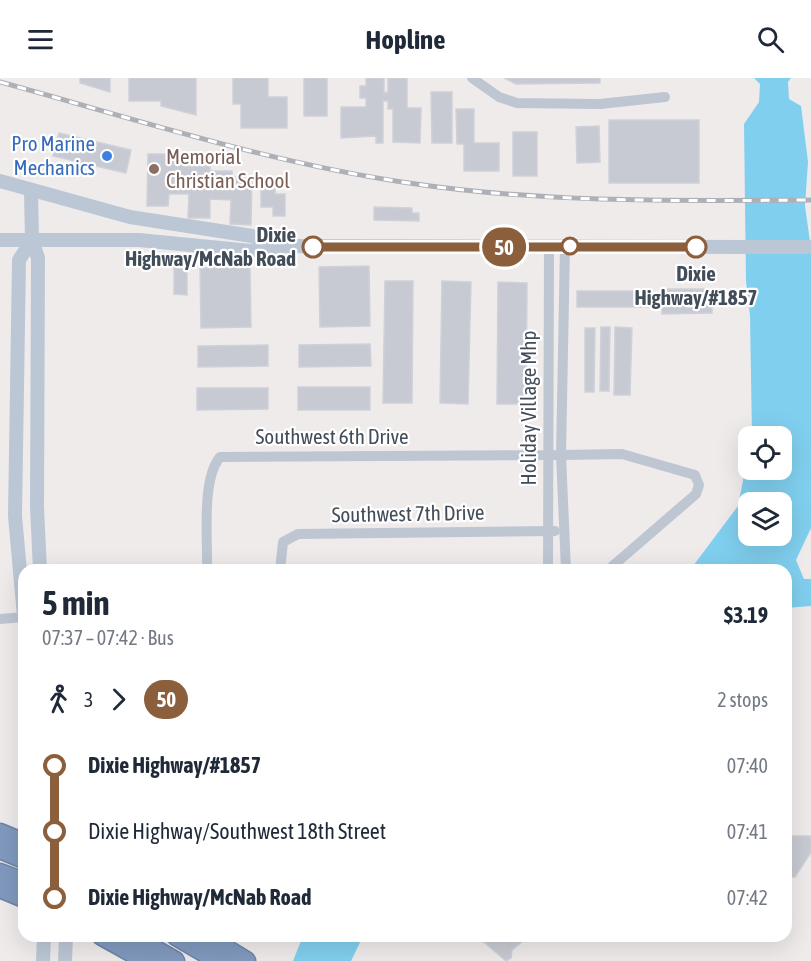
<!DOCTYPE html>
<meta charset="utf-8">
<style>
body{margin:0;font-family:"Asap Condensed",sans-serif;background:#f6f6f7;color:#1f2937;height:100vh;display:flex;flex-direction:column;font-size:22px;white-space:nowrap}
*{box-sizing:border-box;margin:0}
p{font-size:20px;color:#747a83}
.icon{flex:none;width:33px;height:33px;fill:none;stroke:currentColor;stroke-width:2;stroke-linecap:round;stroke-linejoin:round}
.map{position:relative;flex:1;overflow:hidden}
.details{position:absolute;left:18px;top:486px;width:774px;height:378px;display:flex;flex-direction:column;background:#fff;border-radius:18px;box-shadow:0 6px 24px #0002}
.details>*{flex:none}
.badge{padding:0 12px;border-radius:20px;font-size:21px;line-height:39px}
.controls{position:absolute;left:738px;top:348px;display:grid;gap:12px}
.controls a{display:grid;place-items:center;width:54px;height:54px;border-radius:12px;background:#fff;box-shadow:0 6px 24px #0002;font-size:30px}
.map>.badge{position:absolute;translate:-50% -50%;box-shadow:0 0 0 3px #fff}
.legs{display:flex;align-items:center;gap:9px;height:66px;padding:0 24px;font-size:20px}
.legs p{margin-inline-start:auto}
.summary{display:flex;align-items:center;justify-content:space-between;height:102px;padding:0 24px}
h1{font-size:33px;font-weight:700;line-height:45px}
ul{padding:0 24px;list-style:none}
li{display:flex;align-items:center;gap:21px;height:66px;font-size:22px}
li i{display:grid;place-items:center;width:9px;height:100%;margin:0 8px;background:currentColor}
li i::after{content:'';width:15px;height:15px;margin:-8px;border:4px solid;border-radius:50%;background:#fff}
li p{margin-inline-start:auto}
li:first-child i{background:linear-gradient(#0000 50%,currentColor 0)}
li:last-child i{background:linear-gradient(currentColor 50%,#0000 0)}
header{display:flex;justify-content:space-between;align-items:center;height:78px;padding:0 24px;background:#fff;font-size:27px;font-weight:700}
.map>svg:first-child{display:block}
</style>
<header><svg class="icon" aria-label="menu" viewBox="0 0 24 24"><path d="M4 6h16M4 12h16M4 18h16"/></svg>Hopline<svg class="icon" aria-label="search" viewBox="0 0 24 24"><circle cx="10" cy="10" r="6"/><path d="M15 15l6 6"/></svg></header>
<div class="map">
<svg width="811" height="883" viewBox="0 0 811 883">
<rect width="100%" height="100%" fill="#efebeb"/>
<g fill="#80cfef" fill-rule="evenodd">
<path d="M754,0H791L788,4L789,21L801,28L808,84L805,128L811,171V450L796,482L804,501H811V528L786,530V492H690L738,428L748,377V392H782V358H752L750,238L746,203L744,46L759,24L760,6ZM748,424H782V458H748Z"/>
<path d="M303,858H363L351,883H293Z"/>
</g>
<g fill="#c7cad2" stroke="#cfd1d8" stroke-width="1.5">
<path d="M80,0H110V14L80,5Z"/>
<path d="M129,0H196V37L161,28V23H129Z"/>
<path d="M233,0H268V19H287V50H241V26H233Z"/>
<rect x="304" y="0" width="23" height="38"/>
<path d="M366,0H384V15L388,14V0H407V30H421L420,65L393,64V31H388V23H383V65H376V58L341,60V29H366V20H360V8H366Z"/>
<path d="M504,0H600V5L516,6Z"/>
<path d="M431,14H452V65H432Z"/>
<path d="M456,31H474V65H499V93H464V66H457Z"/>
<rect x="609" y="42" width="90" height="63"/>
<path d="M599,48L600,84L577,85L576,49Z"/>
<rect x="513" y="54" width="24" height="44"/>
<path d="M59,55L131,72L126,95L53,78Z"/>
<path d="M148,76H169L190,82V87L210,88V93H232V99H252L251,147L230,146L231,122L210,121V140H188L189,116H169L168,128H147Z"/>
<path d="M261,101H268V108H275V116H285V138H273V129H261Z"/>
<path d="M374,129L412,130V135H419V143L374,142Z"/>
<path d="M174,184H187V217L174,216Z"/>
<path d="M369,188L370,248L320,249L319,189Z"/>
<path d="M250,189L251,249L201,250L200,190Z"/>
<path d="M385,203H413L412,325H383Z"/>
<path d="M442,203L471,204L468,326L440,325Z"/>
<path d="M498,204L527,205L526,326H497Z"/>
<path d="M662,211H712V235L662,236Z"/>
<rect x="577" y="213" width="72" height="16"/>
<path d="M601,249H610L609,313H600Z"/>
<path d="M615,249L632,250L630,317H614Z"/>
<path d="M585,250H595L594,314H585Z"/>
<path d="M370,266L371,288L299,289V267Z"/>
<path d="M268,267V288L198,289V268Z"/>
<rect x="298" y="309" width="72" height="23"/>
<path d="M197,310H268V331L197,332Z"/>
<path d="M786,758H811V774L795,799H786Z"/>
<path d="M477,858H529L512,872L511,880L506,883Z"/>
</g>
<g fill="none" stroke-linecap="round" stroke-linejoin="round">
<defs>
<g id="highway">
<path d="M0,755L24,765"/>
<path d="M0,771L24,781"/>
<path d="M0,795L24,804"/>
<path d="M0,810L24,820"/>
<path d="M102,858L147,883"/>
<path d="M131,858L175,883"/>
<path d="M176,858L219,883"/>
<path d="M205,858L246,883"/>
</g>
</defs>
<use href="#highway" stroke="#6b84a9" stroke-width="21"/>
<g stroke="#bec6d2" stroke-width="10">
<path d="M472,0L499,19L517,25L600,26L665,19"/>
<path d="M207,492C208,462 201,402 220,379L561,377L565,168"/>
<path d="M280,492L283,464L298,456L555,453"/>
<path d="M548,492L549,168"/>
<path d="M566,492L561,377L622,376L695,397L699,407L696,416L608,492"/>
<path d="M0,541L24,539"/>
</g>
<g stroke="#bcc7d6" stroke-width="14">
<path d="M0,103L130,139L252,158L280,167"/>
<path d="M31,113L32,162L38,180L37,429L40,492"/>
<path d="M0,162H139L251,173L285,168L811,169"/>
<path d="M24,538L15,438L19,182L32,162"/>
<path d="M43,883L44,858"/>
<path d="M65,883L66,858"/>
</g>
<use href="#highway" stroke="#8099be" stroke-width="18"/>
<defs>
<path id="rail" d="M0,4C135,41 270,85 409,105C542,125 677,123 811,122"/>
</defs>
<use href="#rail" stroke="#adb0b6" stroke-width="5"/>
<use href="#rail" stroke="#fff" stroke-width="3" stroke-dasharray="9" stroke-linecap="butt"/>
</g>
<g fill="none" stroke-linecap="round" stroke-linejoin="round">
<defs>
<path id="line-1" d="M313,169H696"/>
</defs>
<use href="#line-1" stroke="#fff" stroke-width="14"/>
<use href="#line-1" stroke="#8b5e3c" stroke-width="9"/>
</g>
<circle fill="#3f7fe0" stroke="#fff" stroke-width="2" cx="107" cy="78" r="6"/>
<circle fill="#8d6e63" stroke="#fff" stroke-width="2" cx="154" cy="91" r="6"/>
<g fill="#fff" stroke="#8b5e3c" stroke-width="3">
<circle cx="570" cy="168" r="8"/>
<circle cx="313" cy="169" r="10"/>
<circle cx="696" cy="169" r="10"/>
</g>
<g text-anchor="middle" stroke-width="4.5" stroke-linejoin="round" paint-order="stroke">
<g font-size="21" fill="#366cbe" stroke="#fff" text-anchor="end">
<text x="95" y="73">Pro Marine<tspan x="95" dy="24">Mechanics</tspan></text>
</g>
<g font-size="21" fill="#785e54" stroke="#fff" text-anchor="start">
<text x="166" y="86">Memorial<tspan x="166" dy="24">Christian School</tspan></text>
</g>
<g font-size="21" font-weight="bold" fill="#434d59" stroke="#fff" text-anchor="end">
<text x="296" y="164">Dixie<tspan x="296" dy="24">Highway/McNab Road</tspan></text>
<text x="696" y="203" text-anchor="middle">Dixie<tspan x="696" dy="24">Highway/#1857</tspan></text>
</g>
<g font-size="21" fill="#434d59" stroke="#fff">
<text transform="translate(529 330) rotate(-90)" y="7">Holiday Village Mhp</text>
<text x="332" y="366">Southwest 6th Drive</text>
<text transform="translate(408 436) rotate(-1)" y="7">Southwest 7th Drive</text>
</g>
</g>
</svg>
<div class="controls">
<a><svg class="icon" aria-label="locate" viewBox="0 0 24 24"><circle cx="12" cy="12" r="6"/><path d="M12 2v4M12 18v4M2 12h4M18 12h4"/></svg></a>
<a><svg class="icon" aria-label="layers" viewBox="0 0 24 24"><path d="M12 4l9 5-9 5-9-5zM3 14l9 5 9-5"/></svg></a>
</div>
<b class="badge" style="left:504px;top:169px;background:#8b5e3c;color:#fff">50</b>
<section class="details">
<div class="summary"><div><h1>5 min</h1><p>07:37 – 07:42 · Bus</p></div><b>$3.19</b></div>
<div class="legs"><svg class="icon" aria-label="walk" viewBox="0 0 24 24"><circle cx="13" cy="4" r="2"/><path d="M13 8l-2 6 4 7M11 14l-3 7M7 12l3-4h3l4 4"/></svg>3<svg class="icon" aria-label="forward" viewBox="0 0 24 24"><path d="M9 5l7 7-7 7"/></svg><b class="badge" style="background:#8b5e3c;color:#fff">50</b><p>2 stops</p></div>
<ul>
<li><i style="color:#8b5e3c"></i><b>Dixie Highway/#1857</b><p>07:40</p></li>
<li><i style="color:#8b5e3c"></i><span>Dixie Highway/Southwest 18th Street</span><p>07:41</p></li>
<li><i style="color:#8b5e3c"></i><b>Dixie Highway/McNab Road</b><p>07:42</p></li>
</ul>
</section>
</div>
